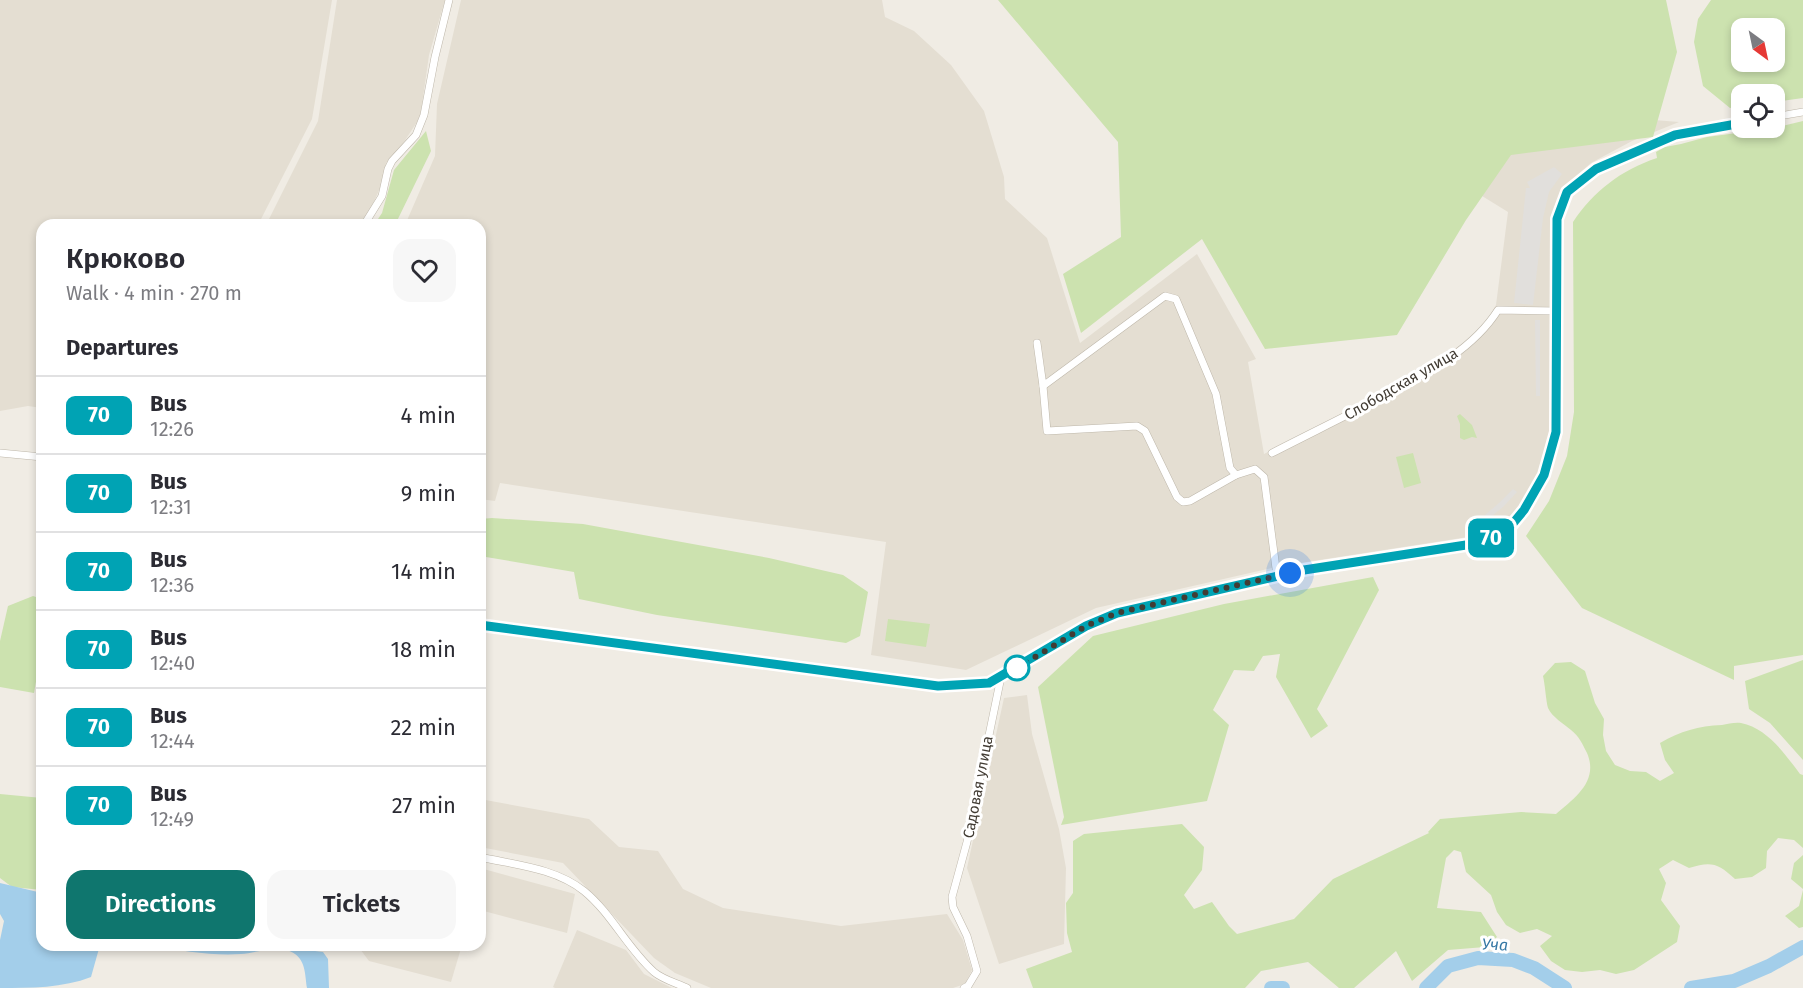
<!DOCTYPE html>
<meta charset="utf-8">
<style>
body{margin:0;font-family:"Fira Sans",sans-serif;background:#f7f7f7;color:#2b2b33;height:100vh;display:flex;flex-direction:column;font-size:22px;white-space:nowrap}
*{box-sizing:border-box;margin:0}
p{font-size:20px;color:#7c7c81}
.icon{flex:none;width:33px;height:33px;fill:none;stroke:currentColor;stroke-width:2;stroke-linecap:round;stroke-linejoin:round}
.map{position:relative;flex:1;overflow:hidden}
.side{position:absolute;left:36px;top:219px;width:450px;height:732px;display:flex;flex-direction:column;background:#fff;border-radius:18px;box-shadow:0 3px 9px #0003}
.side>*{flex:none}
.badge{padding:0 12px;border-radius:9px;font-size:21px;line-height:39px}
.needle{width:39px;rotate:147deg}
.controls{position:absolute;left:1731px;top:18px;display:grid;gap:12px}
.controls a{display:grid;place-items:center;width:54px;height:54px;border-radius:12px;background:#fff;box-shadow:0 3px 9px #0003;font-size:30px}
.you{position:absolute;width:30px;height:30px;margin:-15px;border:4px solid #fff;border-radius:50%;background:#1a73e8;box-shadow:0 0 0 9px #1a73e833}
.map>.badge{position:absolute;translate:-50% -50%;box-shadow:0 0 0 3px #fff}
h2{padding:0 30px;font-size:22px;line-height:54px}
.round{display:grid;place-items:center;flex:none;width:63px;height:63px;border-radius:18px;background:#f7f7f7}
.head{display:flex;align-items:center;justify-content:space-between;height:102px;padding:0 30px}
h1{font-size:28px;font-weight:600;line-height:45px}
.cta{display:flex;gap:12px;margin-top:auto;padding:12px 30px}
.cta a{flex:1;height:69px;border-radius:18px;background:#0f766e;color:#fff;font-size:24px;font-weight:600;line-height:69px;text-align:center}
.cta a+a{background:#f7f7f7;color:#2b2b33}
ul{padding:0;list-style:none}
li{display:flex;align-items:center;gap:18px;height:78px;padding:0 30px;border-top:2px solid #e1e1e2}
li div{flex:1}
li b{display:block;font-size:22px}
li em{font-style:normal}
li .badge{min-width:66px;font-weight:700;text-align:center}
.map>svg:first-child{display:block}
</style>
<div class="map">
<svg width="1803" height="988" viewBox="0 0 1803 988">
<rect width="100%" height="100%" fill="#f0ece4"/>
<g fill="#e4ded2">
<path d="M0,0H332L312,119L258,225H42V408L28,406L0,411Z"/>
<path d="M337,0H445L429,55L421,112L417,122L402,145L386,163L381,186L371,208L359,225H266L318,121Z"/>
<path d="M461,0H882L885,17L914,31L951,65L984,111L1004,177L1005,199L1047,238L1080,343L1197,254L1256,359L1248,362L1264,454L1397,386L1459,349L1487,322L1496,305L1508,212L1474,191L1493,152L1616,117L1679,122L1632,141L1591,163L1568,183L1558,198L1553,211L1550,437L1537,480L1515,513L1494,527L1468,537L1281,566L1096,608L966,670L871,655L886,542L500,483L495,501L480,499V225H405L435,156L437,104Z"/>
<path d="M1027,695L1032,734L1059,829L1066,868L1064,944L999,964L967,868L1004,698Z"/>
<path d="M480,799L589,819L619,847L658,851L683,889L723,908L841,926L947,914L963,940L972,970L965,984L953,988H711L675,973L654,958L563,863L480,847Z"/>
<path d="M480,868L575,894L567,933L480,910Z"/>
<path d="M577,930L626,950L644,974L672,988H555L553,987Z"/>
<path d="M357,945H462L451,982L369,961Z"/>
</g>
<g fill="#cce2af" fill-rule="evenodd">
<path d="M998,0H1666L1677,52L1653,137L1511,155L1466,220L1397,335L1265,349L1202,239L1081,333L1063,274L1121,237L1118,142Z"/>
<path d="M1711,0H1803V98L1775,102L1774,94H1742L1741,106L1730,108L1703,86L1694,42L1698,19ZM1742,28H1774V62H1742Z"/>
<path d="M1803,121V655L1734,666V680L1582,608L1526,536L1549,501L1567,456L1574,412L1573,222C1594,191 1621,170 1657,158L1656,152L1665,147L1681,144L1707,137L1774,128Z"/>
<path d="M426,131L431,151L395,225H374L382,213L394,170Z"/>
<path d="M1460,414L1472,425L1477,438L1472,437L1464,440L1460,438V424L1457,416Z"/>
<path d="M1413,453L1421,483L1404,488L1396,457Z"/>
<path d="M492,518L583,524L769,558L843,575L868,592L860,636L846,643L657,615L579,599L574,572L480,556V519Z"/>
<path d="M1373,577L1379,590L1317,709L1328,726L1311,738L1276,677L1280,654L1263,656L1254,671L1234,670L1213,710L1229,725L1207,801L1061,825L1064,817L1038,687L1093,636L1224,604Z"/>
<path d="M33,596L42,599V647L34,693L0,687V641L8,606Z"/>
<path d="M888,619L930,624L926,647L885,641Z"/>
<path d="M1803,660V760L1770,723L1749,709L1745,681Z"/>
<path d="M1571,662L1585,671L1595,703L1604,719L1603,735L1606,751L1615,765L1630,771L1646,772L1660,781L1674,773L1665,760L1660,743C1681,731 1698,726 1722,725C1728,724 1735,722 1741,723C1767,728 1785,754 1800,774L1803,775V848L1794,840L1778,838L1767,851L1766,868L1752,877L1735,879C1718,863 1711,861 1689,868L1673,860L1659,869L1666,883L1661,900L1680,926L1677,942L1634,970L1616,974L1600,970L1582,972L1565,970L1551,961L1540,946L1552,936L1537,929L1520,933L1506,925L1497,912L1491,895L1466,872L1461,852L1454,850L1446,858L1437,908L1481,912L1497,937L1485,947L1448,950L1412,981L1396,951L1354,988H1339L1308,962L1261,971L1245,988H1033L1026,969L1072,952L1067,933L1066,903L1073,893V841L1084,834L1182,824L1204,847L1202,870L1184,895L1194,909L1212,902L1229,926L1237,934L1294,919L1333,879L1429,833L1428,832L1440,819L1521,812L1556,814C1575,798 1599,781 1587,753C1583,745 1579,736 1571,730C1564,724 1552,717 1548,708C1546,701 1545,684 1543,676L1555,663Z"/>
<path d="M0,794L42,798V890L12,887L0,878Z"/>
<path d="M1803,855V889L1791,879L1794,863Z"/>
<path d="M1803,890V927L1799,928L1785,916L1799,906Z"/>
</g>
<g fill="#e1dfdc">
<path d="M1554,167L1562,174L1549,192L1543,218L1533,305L1514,303L1526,188H1530L1527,182Z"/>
<path d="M1535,320H1540V396H1536Z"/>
<path d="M1513,489L1517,492L1503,507L1488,519L1485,515L1499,503Z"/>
</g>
<g fill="#a3ceea">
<path d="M0,883L42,893V945H100L91,977C63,988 31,988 0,988V940L4,921L0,914Z"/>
<path d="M153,945H308L315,951L323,952L328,959L329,988H307C305,976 306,962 295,954C281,943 257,953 241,954C213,956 181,951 153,945Z"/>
</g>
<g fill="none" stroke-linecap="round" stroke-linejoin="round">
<g stroke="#a3ceea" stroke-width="14">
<path d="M1271,988H1283"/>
<path d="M1426,988L1448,966L1478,958L1513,960L1534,968L1565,988"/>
<path d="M1691,988L1734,981L1769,966L1803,947"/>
</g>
<defs>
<g id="street">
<path d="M1774,117L1803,112"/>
<path d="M364,225L382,196L388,169L392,161L416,135L424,115L435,57L449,0"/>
<path d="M1037,343L1043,386L1165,296L1176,299L1216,394L1230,468L1236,475L1255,469L1264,477L1277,576"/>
<path d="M1043,386L1047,431L1137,426L1145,431L1177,497L1183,502L1190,501L1236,475"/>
<path d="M0,453L42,457"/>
<path d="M1272,453C1309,434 1346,416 1382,397C1425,374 1472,351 1498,310L1556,311"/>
<path d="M480,625L938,686L989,683L1086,626L1117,613L1304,570L1466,545L1490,538L1510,527L1524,510L1544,475L1556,432L1557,219L1567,192L1596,169L1675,135L1742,123"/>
<path d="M480,857C516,865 555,868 584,891C612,914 627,948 654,972C662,979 676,983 687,988"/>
<path d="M964,988L968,986L977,971L967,936L953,907L952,897L967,842L1001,677"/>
</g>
</defs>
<use href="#street" stroke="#beb7aa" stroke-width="8"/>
<use href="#street" stroke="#fff" stroke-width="7"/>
</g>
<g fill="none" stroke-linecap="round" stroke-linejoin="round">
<defs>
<path id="line" d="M480,625L938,686L989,683L1086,626L1117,613L1304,570L1466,545L1490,538L1510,527L1524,510L1544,475L1556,432L1557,219L1567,192L1596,169L1675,135L1742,123"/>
</defs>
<use href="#line" stroke="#fff" stroke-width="14"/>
<use href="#line" stroke="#00a3b4" stroke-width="9"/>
<path stroke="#423c34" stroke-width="6" stroke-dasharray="0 10.8" d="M1017,668L1086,626L1117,613L1290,573"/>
</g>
<circle fill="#fff" stroke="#00a3b4" stroke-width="3" cx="1017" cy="668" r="12"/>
<g text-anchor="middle" stroke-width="6" stroke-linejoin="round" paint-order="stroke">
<g font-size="15" fill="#423c34" stroke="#fff">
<text transform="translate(1401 384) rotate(-30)" y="5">Слободская улица</text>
<text transform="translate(978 787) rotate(-79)" y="5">Садовая улица</text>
</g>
<g font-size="16" font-style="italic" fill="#3678a5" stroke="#fff">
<text transform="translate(1495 944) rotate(2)" y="6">Уча</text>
</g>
</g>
</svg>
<div class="controls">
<a><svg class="needle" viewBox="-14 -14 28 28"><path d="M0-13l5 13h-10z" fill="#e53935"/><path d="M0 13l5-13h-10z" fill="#7c7c81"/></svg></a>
<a><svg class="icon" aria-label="locate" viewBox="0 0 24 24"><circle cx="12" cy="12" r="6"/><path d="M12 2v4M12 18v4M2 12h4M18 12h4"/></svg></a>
</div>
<div class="you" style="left:1290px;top:573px"></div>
<b class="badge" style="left:1491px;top:538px;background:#00a3b4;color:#fff">70</b>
<section class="side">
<div class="head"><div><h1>Крюково</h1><p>Walk · 4 min · 270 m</p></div><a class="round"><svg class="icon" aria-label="heart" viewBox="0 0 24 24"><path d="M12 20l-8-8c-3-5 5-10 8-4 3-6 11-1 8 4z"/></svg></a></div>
<h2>Departures</h2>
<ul>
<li><span class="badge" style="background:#00a3b4;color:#fff">70</span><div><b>Bus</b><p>12:26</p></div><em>4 min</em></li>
<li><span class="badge" style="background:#00a3b4;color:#fff">70</span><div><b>Bus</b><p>12:31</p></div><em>9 min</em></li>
<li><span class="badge" style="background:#00a3b4;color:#fff">70</span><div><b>Bus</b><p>12:36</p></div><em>14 min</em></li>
<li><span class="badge" style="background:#00a3b4;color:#fff">70</span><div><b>Bus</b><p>12:40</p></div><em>18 min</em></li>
<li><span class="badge" style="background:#00a3b4;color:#fff">70</span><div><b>Bus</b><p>12:44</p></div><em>22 min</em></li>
<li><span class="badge" style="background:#00a3b4;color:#fff">70</span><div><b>Bus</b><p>12:49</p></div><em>27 min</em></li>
</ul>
<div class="cta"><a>Directions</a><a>Tickets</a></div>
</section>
</div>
